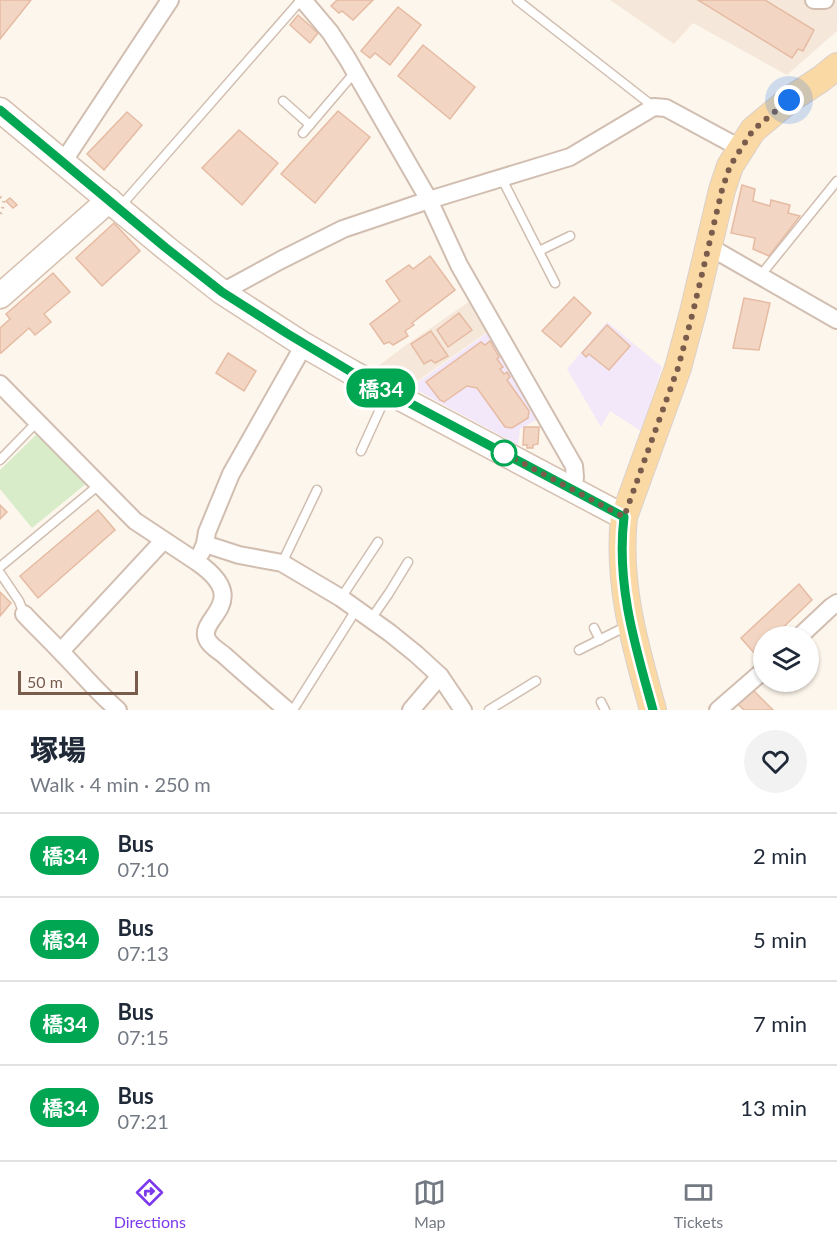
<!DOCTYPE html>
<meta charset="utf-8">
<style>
body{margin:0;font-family:Lato,"Noto Sans JP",sans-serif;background:#f2f2f3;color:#1f2937;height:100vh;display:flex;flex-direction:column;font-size:22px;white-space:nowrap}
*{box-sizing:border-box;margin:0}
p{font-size:20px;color:#747a83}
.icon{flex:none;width:33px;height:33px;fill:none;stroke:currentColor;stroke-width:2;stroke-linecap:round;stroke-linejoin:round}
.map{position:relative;height:710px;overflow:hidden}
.sheet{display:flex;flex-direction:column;background:#fff;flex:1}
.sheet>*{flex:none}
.badge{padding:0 12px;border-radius:20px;font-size:21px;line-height:39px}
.buttons{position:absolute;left:753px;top:626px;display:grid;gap:12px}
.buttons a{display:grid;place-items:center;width:66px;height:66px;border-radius:50%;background:#fff;box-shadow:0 2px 4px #0004;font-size:30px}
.scale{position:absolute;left:18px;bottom:15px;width:120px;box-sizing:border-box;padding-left:6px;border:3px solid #7a5c4d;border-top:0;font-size:16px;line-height:21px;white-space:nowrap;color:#7a5c4d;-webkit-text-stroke:4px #fffaf3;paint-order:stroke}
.you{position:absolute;width:30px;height:30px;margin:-15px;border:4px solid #fff;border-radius:50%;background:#1a73e8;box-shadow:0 0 0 9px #1a73e833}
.map>.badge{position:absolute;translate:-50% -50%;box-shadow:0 0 0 3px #fff}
.round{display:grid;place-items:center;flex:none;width:63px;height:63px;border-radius:32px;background:#f2f2f3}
.overview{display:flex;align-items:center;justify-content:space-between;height:102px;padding:0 30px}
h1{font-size:28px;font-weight:800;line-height:45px}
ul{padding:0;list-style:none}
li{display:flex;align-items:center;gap:18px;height:84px;padding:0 30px;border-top:2px solid #e0e1e3}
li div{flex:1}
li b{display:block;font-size:22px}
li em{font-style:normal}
li .badge{min-width:66px;font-weight:700;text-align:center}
.tabs{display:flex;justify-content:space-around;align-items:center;height:84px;border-top:2px solid #e0e1e3;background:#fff;font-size:16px;color:#747a83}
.tabs a{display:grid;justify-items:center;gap:3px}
.tabs .on{color:#7c3aed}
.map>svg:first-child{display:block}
</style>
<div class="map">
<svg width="837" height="710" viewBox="0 0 837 710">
<rect width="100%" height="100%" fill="#fdf6ec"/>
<g fill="#f5e8da">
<path d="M610,0H837V31L787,75L693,23L674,44Z"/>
<path d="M470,301L487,332L409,387L374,369L409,343Z"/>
</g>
<g fill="#f3e8fa">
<path d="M607,322L662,367L641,431L610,411L601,427L567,369Z"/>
<path d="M487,333L540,421H534L520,429L518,445L411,387Z"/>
</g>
<path fill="#d8ecc9" d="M38,433L87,483L32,528L0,489V470Z"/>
<g fill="#f3d5c3" stroke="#e6bba3" stroke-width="1.5">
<path d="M0,0H31L0,39Z"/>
<path d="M337,0H373L353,20L342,11L339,13L331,6Z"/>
<path d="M698,0H765L814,30L803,51L798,49L792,58Z"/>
<path d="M398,7L421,25L390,65L375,53L370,58L361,51Z"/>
<path d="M298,15L318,33L310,43L290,25Z"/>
<path d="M423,45L475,87L450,119L398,76Z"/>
<path d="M338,111L370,137L315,203L281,174Z"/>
<path d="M127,112L142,125L104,170L87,154Z"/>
<path d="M239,130L278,163L242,205L202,168Z"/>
<path d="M742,185L755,189L753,201L770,206L771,200L790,205L788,213L800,216L769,256L753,249L755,238L731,233Z"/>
<path d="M10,198L17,205L13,208L6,201Z"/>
<path d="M114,223L140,251L102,286L76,258Z"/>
<path d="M430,256L455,290L412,323L414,325L405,331L408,336L393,345L389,342L384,344L370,324L400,301L386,281L409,265L413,269Z"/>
<path d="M53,273L70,292L44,314L51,322L35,335L29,328L1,353L0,351V328L10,319L6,314Z"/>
<path d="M574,297L591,313L561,347L542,331Z"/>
<path d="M744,298L770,303L759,350L733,348Z"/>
<path d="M459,313L472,330L448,347L437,330Z"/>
<path d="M607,325L630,346L609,370L589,354L586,357L582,353Z"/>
<path d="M431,331L448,356L435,363L431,360L424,364L411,344Z"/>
<path d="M490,341L499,357L497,359L503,367L500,369L504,374L507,372L510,377L507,380L529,411L528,418L512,428L505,427L477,388L467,386L444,402L440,400L426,382L481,342L485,345Z"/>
<path d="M228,353L256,371L244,391L216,373Z"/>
<path d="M524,427H539L538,444L533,445V448H527V445H523Z"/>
<path d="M0,505L7,512L0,519Z"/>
<path d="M98,510L115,530L38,598L20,576Z"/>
<path d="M799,584L812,600L774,636H764V646L755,654L741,638Z"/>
<path d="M0,592L11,603L0,616Z"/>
<path d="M752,689L773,710H744L738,704Z"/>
</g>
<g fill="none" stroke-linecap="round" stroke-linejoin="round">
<defs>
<g id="lane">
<path d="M517,0L654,107"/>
<path d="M283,101L310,125"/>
<path d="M303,133L355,72"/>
<path d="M502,179L555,283"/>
<path d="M119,208L301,0"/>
<path d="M539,251L570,236"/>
<path d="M760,276L837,181"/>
<path d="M361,451L387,394"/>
<path d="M0,460L37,422"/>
<path d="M282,563L317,490"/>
<path d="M0,567L100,484"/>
<path d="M0,573L19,601L24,614"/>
<path d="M341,598L378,542"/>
<path d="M371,619L389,593L408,562"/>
<path d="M594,628L600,640"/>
<path d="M579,650L627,626"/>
<path d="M601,702L605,710"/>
<path d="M293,710L356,610"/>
<path d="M489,710L536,681"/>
</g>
<g id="street">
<path d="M303,0L330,32L347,58L429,200L459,265L574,466L575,477L573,489"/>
<path d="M814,0H825"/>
<path d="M63,162L170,0"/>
<path d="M708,246L837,320"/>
<path d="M222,292L281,260L343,229L429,200L570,157L654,107L666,108L740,148"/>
<path d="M0,384L135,521L197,562C254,602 197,618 207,639C210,646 219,651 224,655C245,674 266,692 287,710"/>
<path d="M205,544L239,555L282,563L341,598L390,633L416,654L440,676L463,710"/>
<path d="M201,553L205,544L207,532L231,474L304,345"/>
<path d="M24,614C36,627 49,639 61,652C80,671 97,692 118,710"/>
<path d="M800,636L831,607L837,603"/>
<path d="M61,651L163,541"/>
<path d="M411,710L440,676"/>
<path d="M718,710L764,670"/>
</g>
<g id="secondary">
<path d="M0,110L166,248L222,292L304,345L353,373L624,517"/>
<path d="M0,296L109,200"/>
</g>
<path id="primary" d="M653,710C635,645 617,585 624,517L678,368L693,312L722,190L730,166L753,130L789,100L821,79L837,66"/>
</defs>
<use href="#lane" stroke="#d1beb0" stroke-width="11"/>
<use href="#street" stroke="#d1beb0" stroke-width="20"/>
<use href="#secondary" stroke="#d6c0b0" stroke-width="27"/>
<use href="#primary" stroke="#dad1cd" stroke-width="28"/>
<path stroke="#d9b8a5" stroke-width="3" stroke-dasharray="1.5 4.5" stroke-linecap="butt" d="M0,197L4,200L2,212L0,214"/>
<use href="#lane" stroke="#fff" stroke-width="8"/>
<use href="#street" stroke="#fff" stroke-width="16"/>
<use href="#secondary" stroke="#fff" stroke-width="24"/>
<use href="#primary" stroke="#fbd9a5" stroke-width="26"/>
</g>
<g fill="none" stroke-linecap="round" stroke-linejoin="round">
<defs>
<path id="line" d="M0,110L166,248L222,292L288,334L353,373L624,517C616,585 635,645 653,710"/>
</defs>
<use href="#line" stroke="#fff" stroke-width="14"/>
<use href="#line" stroke="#00a651" stroke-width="9"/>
<path stroke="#7a5c4d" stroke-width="6" stroke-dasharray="0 10.8" d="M504,453L500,451L624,517L678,368L693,312L722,190L730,166L753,130L789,100"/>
</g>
<circle fill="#fff" stroke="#00a651" stroke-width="3" cx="504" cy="453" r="12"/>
</svg>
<div class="buttons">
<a><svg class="icon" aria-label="layers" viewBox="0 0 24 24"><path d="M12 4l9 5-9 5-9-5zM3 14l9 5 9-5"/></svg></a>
</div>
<div class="scale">50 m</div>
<div class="you" style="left:789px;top:100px"></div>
<b class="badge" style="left:381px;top:388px;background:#00a651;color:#fff">橋34</b>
</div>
<section class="sheet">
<div class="overview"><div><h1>塚場</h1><p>Walk · 4 min · 250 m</p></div><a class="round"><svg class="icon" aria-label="heart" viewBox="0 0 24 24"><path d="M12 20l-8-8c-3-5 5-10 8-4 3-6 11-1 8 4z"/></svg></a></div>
<ul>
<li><span class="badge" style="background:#00a651;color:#fff">橋34</span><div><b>Bus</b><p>07:10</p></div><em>2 min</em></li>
<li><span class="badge" style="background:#00a651;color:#fff">橋34</span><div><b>Bus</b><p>07:13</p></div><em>5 min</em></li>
<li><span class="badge" style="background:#00a651;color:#fff">橋34</span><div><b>Bus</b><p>07:15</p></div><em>7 min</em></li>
<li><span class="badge" style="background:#00a651;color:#fff">橋34</span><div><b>Bus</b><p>07:21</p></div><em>13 min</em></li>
</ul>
</section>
<nav class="tabs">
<a class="on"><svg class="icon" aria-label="directions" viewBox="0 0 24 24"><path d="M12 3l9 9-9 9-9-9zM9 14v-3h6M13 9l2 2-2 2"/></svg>Directions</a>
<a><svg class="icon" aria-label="map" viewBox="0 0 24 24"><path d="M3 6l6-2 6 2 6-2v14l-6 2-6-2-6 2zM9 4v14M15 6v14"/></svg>Map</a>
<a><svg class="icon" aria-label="tickets" viewBox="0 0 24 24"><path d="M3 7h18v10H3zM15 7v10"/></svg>Tickets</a>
</nav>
